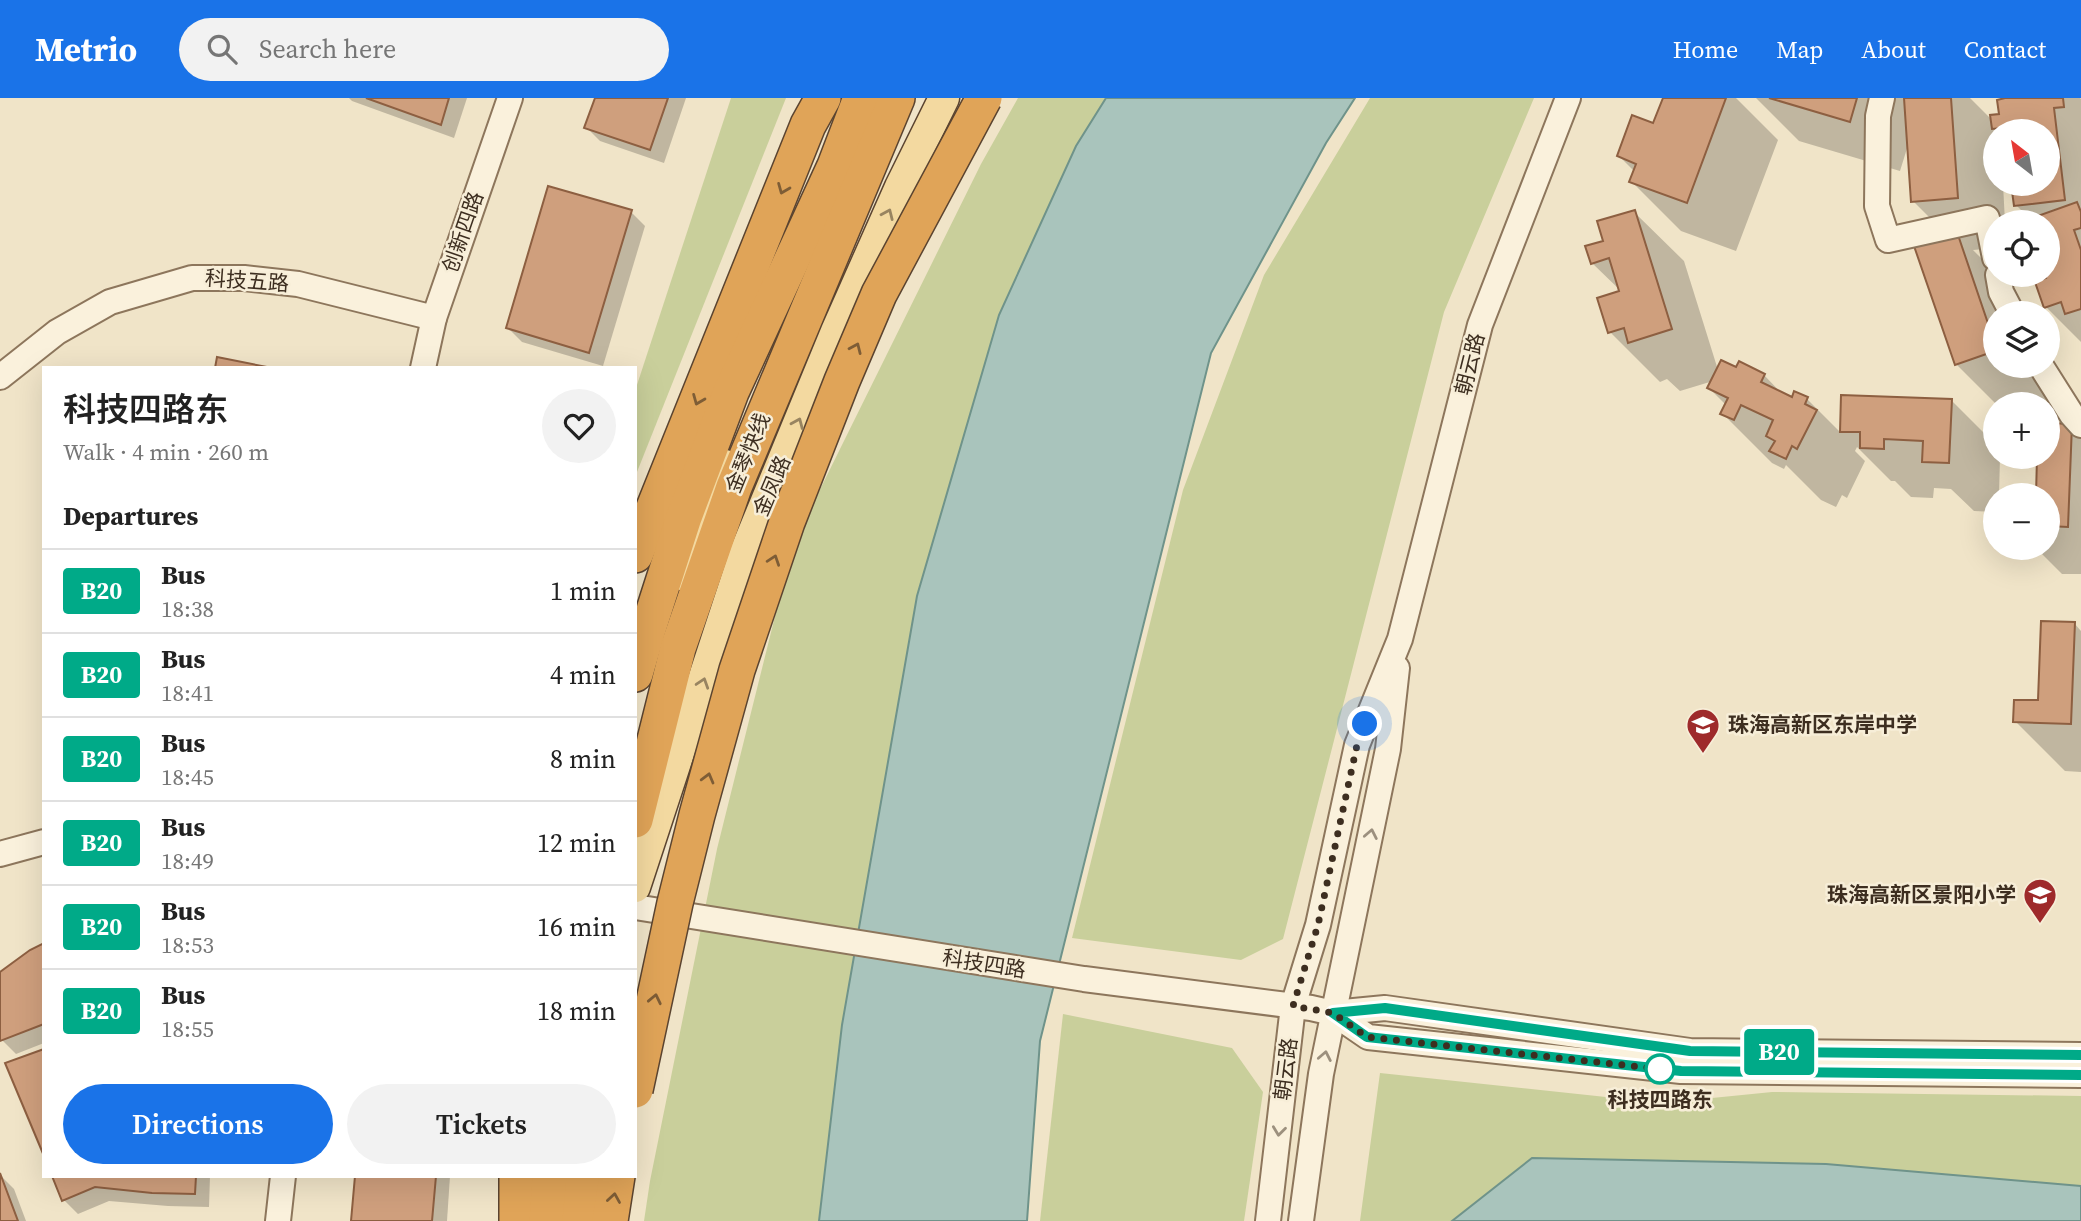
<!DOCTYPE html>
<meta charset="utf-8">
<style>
body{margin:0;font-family:"Source Serif 4","Noto Sans SC",serif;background:#f2f2f2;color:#222;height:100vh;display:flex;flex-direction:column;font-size:26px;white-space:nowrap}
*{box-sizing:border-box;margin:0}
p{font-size:23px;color:#767676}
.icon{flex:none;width:38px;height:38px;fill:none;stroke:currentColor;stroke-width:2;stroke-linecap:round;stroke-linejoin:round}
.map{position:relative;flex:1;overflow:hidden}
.sheet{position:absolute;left:42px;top:268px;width:595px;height:812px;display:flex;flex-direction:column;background:#fff;border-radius:0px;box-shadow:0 7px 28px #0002}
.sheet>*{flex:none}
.badge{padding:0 14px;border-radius:5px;font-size:24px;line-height:46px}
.needle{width:46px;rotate:329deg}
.controls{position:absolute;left:1983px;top:21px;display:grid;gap:14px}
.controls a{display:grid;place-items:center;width:77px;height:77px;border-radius:50%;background:#fff;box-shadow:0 7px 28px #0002;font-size:35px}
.you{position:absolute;width:35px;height:35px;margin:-18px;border:5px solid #fff;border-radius:50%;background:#1a73e8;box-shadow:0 0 0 10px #1a73e833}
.map>.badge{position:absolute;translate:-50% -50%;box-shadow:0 0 0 4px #fff}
h2{padding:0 21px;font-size:26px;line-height:63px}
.round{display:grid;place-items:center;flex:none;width:74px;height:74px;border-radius:37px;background:#f2f2f2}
.headline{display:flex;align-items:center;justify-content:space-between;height:119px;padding:0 21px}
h1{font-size:33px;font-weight:600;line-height:52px}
.primary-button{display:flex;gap:14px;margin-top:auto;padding:14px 21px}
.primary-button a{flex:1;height:80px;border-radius:42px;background:#1a73e8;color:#fff;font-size:28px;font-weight:600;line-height:80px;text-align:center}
.primary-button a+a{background:#f2f2f2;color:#222}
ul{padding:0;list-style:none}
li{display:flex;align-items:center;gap:21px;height:84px;padding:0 21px;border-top:2px solid #e0e0e0}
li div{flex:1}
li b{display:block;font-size:26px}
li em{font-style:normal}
li .badge{min-width:77px;font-weight:700;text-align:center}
header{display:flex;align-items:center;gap:42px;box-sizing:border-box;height:98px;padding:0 35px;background:#1a73e8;color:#fff}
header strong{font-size:33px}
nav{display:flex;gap:38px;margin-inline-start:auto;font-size:24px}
.search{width:490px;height:63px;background:#f2f2f2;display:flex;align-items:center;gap:18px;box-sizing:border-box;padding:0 24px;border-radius:38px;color:#767676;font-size:26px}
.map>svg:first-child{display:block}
</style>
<header>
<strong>Metrio</strong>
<div class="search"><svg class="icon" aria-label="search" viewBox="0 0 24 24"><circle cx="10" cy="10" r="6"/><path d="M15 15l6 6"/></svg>Search here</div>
<nav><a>Home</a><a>Map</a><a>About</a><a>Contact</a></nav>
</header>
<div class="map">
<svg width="2081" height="1123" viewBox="0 0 2081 1123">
<rect width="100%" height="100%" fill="#f0e4c8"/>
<g fill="#c9cf9b">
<path d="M731,0H786L635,379V293Z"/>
<path d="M1018,0H1106L1076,48L999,217L917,498L842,927L819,1123H644L650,1083L717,751L793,446L981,66Z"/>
<path d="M1370,0H1534L1444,214L1283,841L1241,862L1072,840L1183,392L1264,177Z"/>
<path d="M1063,916L1232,950L1263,994L1244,1123H1040Z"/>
<path d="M1380,975L1662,1005L1772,994L2081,998V1123H1360Z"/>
</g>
<g fill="#a9c4bc" stroke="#6f938a" stroke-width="2">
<path d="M1106,0H1355L1326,45L1211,255L1040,943L1027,1123H819L842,927L917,498L999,217L1076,48Z"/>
<path d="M1532,1060L1826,1066L2081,1088V1123H1452Z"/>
</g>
<g fill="#0003">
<path d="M349,0H467L454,40L352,3Z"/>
<path d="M596,0H686L664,65L600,43L586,29Z"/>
<path d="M1664,0H1736L1778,42L1736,153L1681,133L1631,83L1635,74L1619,58L1654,27Z"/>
<path d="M1756,0H1970L1992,22L2001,18L2007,0H2080L2081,1V244L2046,209L2049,181L2045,177H2048V124H2033L2016,107L2013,86H2048V33H1995V86H2003L2005,124H1995V150L1973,152L1995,174L2016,215H1995V268H2034L2046,302L2034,306H1996L1956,266L1948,138L1913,103L1909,44L1900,73L1799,43Z"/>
<path d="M631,114L645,128L603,268L522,244L508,230Z"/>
<path d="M1634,114L1684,163L1718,272L1737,271L1764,277L1783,297L1792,301H1807L1841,335L1843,299L1951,302L1995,346V359H2000L1999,397H1995V414L1974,413L1951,391L1934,390L1933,400L1911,399L1895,383H1891L1857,349L1855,353L1865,363L1847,400L1842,397L1836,409L1821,402L1786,367L1784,371L1772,365L1722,315L1726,307L1709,290L1713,283L1680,293L1667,281L1660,284L1610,234L1622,194L1592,165L1605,144Z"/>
<path d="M2048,327L2071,328L2081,337V476H2062L2036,450H2048V397H2037L2039,359H2048Z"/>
<path d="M2074,525L2081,533V674L2065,673L2015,623L2039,604Z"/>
<path d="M44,847V945L16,956L2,942L0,937V876Z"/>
<path d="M0,1077L14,1091L26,1123H0Z"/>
<path d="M54,1078H210L209,1109L168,1108L109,1103L78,1116L64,1102Z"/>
<path d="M356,1078H450L447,1123H353Z"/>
</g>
<g fill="#cf9f7d" stroke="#8d5f41" stroke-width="2">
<path d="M366,0H449L441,27Z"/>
<path d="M595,0H668L650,52L584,30Z"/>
<path d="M1663,0H1726L1687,105L1629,84L1636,66L1617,58L1632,17L1653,25Z"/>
<path d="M1769,0H1857L1850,24Z"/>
<path d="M1904,0H1951L1958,100L1911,104Z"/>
<path d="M2063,0L2064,9L2054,10L2065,102L2014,108L2011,86H2048V33H2003L2002,30L1992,31L1990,17L1999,16L1997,2L2005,0Z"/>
<path d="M548,88L632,112L589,255L506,230Z"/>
<path d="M2077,104L2081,114V130L2074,132L2081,152V211L2065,216L2061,204L2044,210L2035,184L2046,180L2045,177H2048V124H2034L2032,120Z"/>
<path d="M1635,112L1672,231L1628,245L1624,230L1608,235L1597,200L1619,193L1609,160L1591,166L1585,148L1603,143L1597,123Z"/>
<path d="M1957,134L1995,246V253L1955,267L1914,148Z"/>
<path d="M217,259L272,270H215Z"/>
<path d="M1721,262L1736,269L1739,263L1765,276L1761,284L1792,299L1794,293L1808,299L1805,306L1817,312L1797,351L1792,348L1786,361L1769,353L1775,343L1766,338L1773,322L1741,307L1734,322L1720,316L1728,300L1707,290Z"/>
<path d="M1841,297L1952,301L1949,365L1922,364L1923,343L1884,341V351L1860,350V334H1840Z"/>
<path d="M2048,325L2072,326L2068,429L2048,428V397H2036L2037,359H2048Z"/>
<path d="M2041,523L2075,524L2071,626L2013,624L2014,602H2038Z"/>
<path d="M44,845V926L0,943V874L30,852Z"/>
<path d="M44,951V1058L5,965Z"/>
<path d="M0,1075L18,1123H0Z"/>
<path d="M52,1078H196L195,1096L152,1095L95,1089L62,1103Z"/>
<path d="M355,1078H436L432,1123H351Z"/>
</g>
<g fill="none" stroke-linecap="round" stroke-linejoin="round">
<defs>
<g id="minor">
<path d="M1882,0L1878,18L1877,108L1888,142L1987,120L1995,160"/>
<path d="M1998,177L2001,194L2012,215"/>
<path d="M2041,268L2072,317L2081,327"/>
<path d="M423,270L434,220L510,0"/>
<path d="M0,279L57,234L110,204L192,180H244L298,186L434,220"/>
<path d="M0,756L44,744"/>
<path d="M635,809L1084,881L1311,910L1333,915L1385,910L1690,953L2081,957"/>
<path d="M1333,915L1368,939L1681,973L2081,977"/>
<path d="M278,1123L283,1078"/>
<path d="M1268,1123L1293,908L1318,827L1357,647L1400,541L1480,227L1568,0"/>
<path d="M1301,1123L1321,976L1388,651L1397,570"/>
</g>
<g id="major">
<path d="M681,477L725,367"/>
<path d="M635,789L745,454L837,231L900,89L944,0"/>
</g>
<g id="highway">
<path d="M635,457L808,27L823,0"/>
<path d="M635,576L648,531L684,419L731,294L835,68L861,0"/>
<path d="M635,722L678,550L734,389L897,0"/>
<path d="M517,1123V1078"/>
<path d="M547,1123L550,1078"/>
<path d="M580,1123L584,1078"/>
<path d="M610,1123L617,1078"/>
</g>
</defs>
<use href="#minor" stroke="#8d765c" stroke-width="28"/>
<use href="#major" stroke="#5b4430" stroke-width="33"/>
<use href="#highway" stroke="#5b4430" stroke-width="38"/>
<use href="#minor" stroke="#faf1dc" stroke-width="24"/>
<use href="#major" stroke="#f3d9a0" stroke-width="30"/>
<use href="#highway" stroke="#e0a458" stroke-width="35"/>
<defs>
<path id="highway-bridge" d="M635,992L675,805L697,717L737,572L787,424L842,283L879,196L984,0"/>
</defs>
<use href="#highway-bridge" stroke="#5b4430" stroke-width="38" stroke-linecap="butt"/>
<use href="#highway-bridge" stroke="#e0a458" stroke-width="35"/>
</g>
<defs><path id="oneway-chevron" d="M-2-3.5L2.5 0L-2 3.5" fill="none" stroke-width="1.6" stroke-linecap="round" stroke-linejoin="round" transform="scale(1.75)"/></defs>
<g stroke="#7e5d36">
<use href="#oneway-chevron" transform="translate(783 91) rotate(112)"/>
<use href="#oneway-chevron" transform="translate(856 250) rotate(-66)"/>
<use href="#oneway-chevron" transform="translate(698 302) rotate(112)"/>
<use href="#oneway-chevron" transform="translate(774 462) rotate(-71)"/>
<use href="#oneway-chevron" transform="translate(708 680) rotate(-75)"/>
<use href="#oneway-chevron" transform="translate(655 901) rotate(-78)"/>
<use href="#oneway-chevron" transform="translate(614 1100) rotate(-81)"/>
</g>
<g stroke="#988460">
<use href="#oneway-chevron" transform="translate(888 116) rotate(-66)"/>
<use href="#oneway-chevron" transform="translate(798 325) rotate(-67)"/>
<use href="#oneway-chevron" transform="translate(703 585) rotate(-72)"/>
</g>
<g stroke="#9c907e">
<use href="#oneway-chevron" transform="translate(1371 736) rotate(-79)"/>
<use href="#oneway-chevron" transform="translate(1325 958) rotate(-79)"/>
<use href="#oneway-chevron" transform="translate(1279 1033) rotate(97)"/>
</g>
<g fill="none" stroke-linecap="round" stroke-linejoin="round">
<defs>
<path id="line" d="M2081,957L1690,953L1385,910L1333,915L1367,939L1681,973L2081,977"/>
</defs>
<use href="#line" stroke="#fff" stroke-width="16"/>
<use href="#line" stroke="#0a8" stroke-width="10"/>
<path stroke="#3d2e20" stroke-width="7" stroke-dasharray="0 12.6" d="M1365,626L1357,647L1318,827L1293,908L1333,915L1367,939L1660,971"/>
</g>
<defs>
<symbol id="school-pin" viewBox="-11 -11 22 30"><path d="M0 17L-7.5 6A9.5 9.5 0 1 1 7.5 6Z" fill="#9e2a2b" stroke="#f7eed8"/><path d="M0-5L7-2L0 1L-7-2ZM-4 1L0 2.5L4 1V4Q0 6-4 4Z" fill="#fff"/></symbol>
</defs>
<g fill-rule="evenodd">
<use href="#school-pin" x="1684" y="608" width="38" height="52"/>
<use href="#school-pin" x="2021" y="778" width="38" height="52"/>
</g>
<circle fill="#fff" stroke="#0a8" stroke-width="3.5" cx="1660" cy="971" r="14"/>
<g text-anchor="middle" stroke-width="5" stroke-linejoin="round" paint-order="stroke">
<g font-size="21" fill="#3d2e20" stroke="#f7eed8">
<text transform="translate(463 134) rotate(-71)" y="7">创新四路</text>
<text transform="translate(247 183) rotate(4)" y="7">科技五路</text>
<text transform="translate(1470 266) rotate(-76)" y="7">朝云路</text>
<text transform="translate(748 355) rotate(-68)" y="7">金琴快线</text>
<text transform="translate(772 388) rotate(-67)" y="7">金凤路</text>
<text transform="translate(984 866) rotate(9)" y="7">科技四路</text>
<text transform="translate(1286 971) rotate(-83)" y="7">朝云路</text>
</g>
<g font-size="21" font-weight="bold" fill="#3d2e20" stroke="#f7eed8" text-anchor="start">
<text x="1728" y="634">珠海高新区东岸中学</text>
<text x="2016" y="804" text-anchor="end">珠海高新区景阳小学</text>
</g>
<g font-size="21" font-weight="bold" fill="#3d2e20" stroke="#f7eed8">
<text x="1660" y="1009">科技四路东</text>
</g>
</g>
</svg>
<div class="controls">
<a><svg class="needle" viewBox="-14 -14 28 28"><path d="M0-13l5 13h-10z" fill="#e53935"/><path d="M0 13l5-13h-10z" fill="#767676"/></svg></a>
<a><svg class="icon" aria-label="locate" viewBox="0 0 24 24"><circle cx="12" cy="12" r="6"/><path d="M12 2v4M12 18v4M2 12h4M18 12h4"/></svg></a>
<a><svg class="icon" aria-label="layers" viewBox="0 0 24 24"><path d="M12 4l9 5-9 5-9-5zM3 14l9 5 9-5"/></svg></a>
<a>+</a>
<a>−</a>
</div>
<div class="you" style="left:1365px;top:626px"></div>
<b class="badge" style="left:1779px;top:954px;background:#0a8;color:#fff">B20</b>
<section class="sheet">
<div class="headline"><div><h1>科技四路东</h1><p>Walk · 4 min · 260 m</p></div><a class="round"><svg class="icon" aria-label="heart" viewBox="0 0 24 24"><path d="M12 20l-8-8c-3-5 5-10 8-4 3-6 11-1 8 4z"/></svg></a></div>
<h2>Departures</h2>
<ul>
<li><span class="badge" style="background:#0a8;color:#fff">B20</span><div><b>Bus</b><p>18:38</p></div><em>1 min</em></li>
<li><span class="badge" style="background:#0a8;color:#fff">B20</span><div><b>Bus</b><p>18:41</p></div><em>4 min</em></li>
<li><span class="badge" style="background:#0a8;color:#fff">B20</span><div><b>Bus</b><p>18:45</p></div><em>8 min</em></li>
<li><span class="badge" style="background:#0a8;color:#fff">B20</span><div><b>Bus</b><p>18:49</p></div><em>12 min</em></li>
<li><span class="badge" style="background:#0a8;color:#fff">B20</span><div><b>Bus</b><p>18:53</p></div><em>16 min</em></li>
<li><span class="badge" style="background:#0a8;color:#fff">B20</span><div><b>Bus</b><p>18:55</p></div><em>18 min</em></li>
</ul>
<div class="primary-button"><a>Directions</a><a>Tickets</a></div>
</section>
</div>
